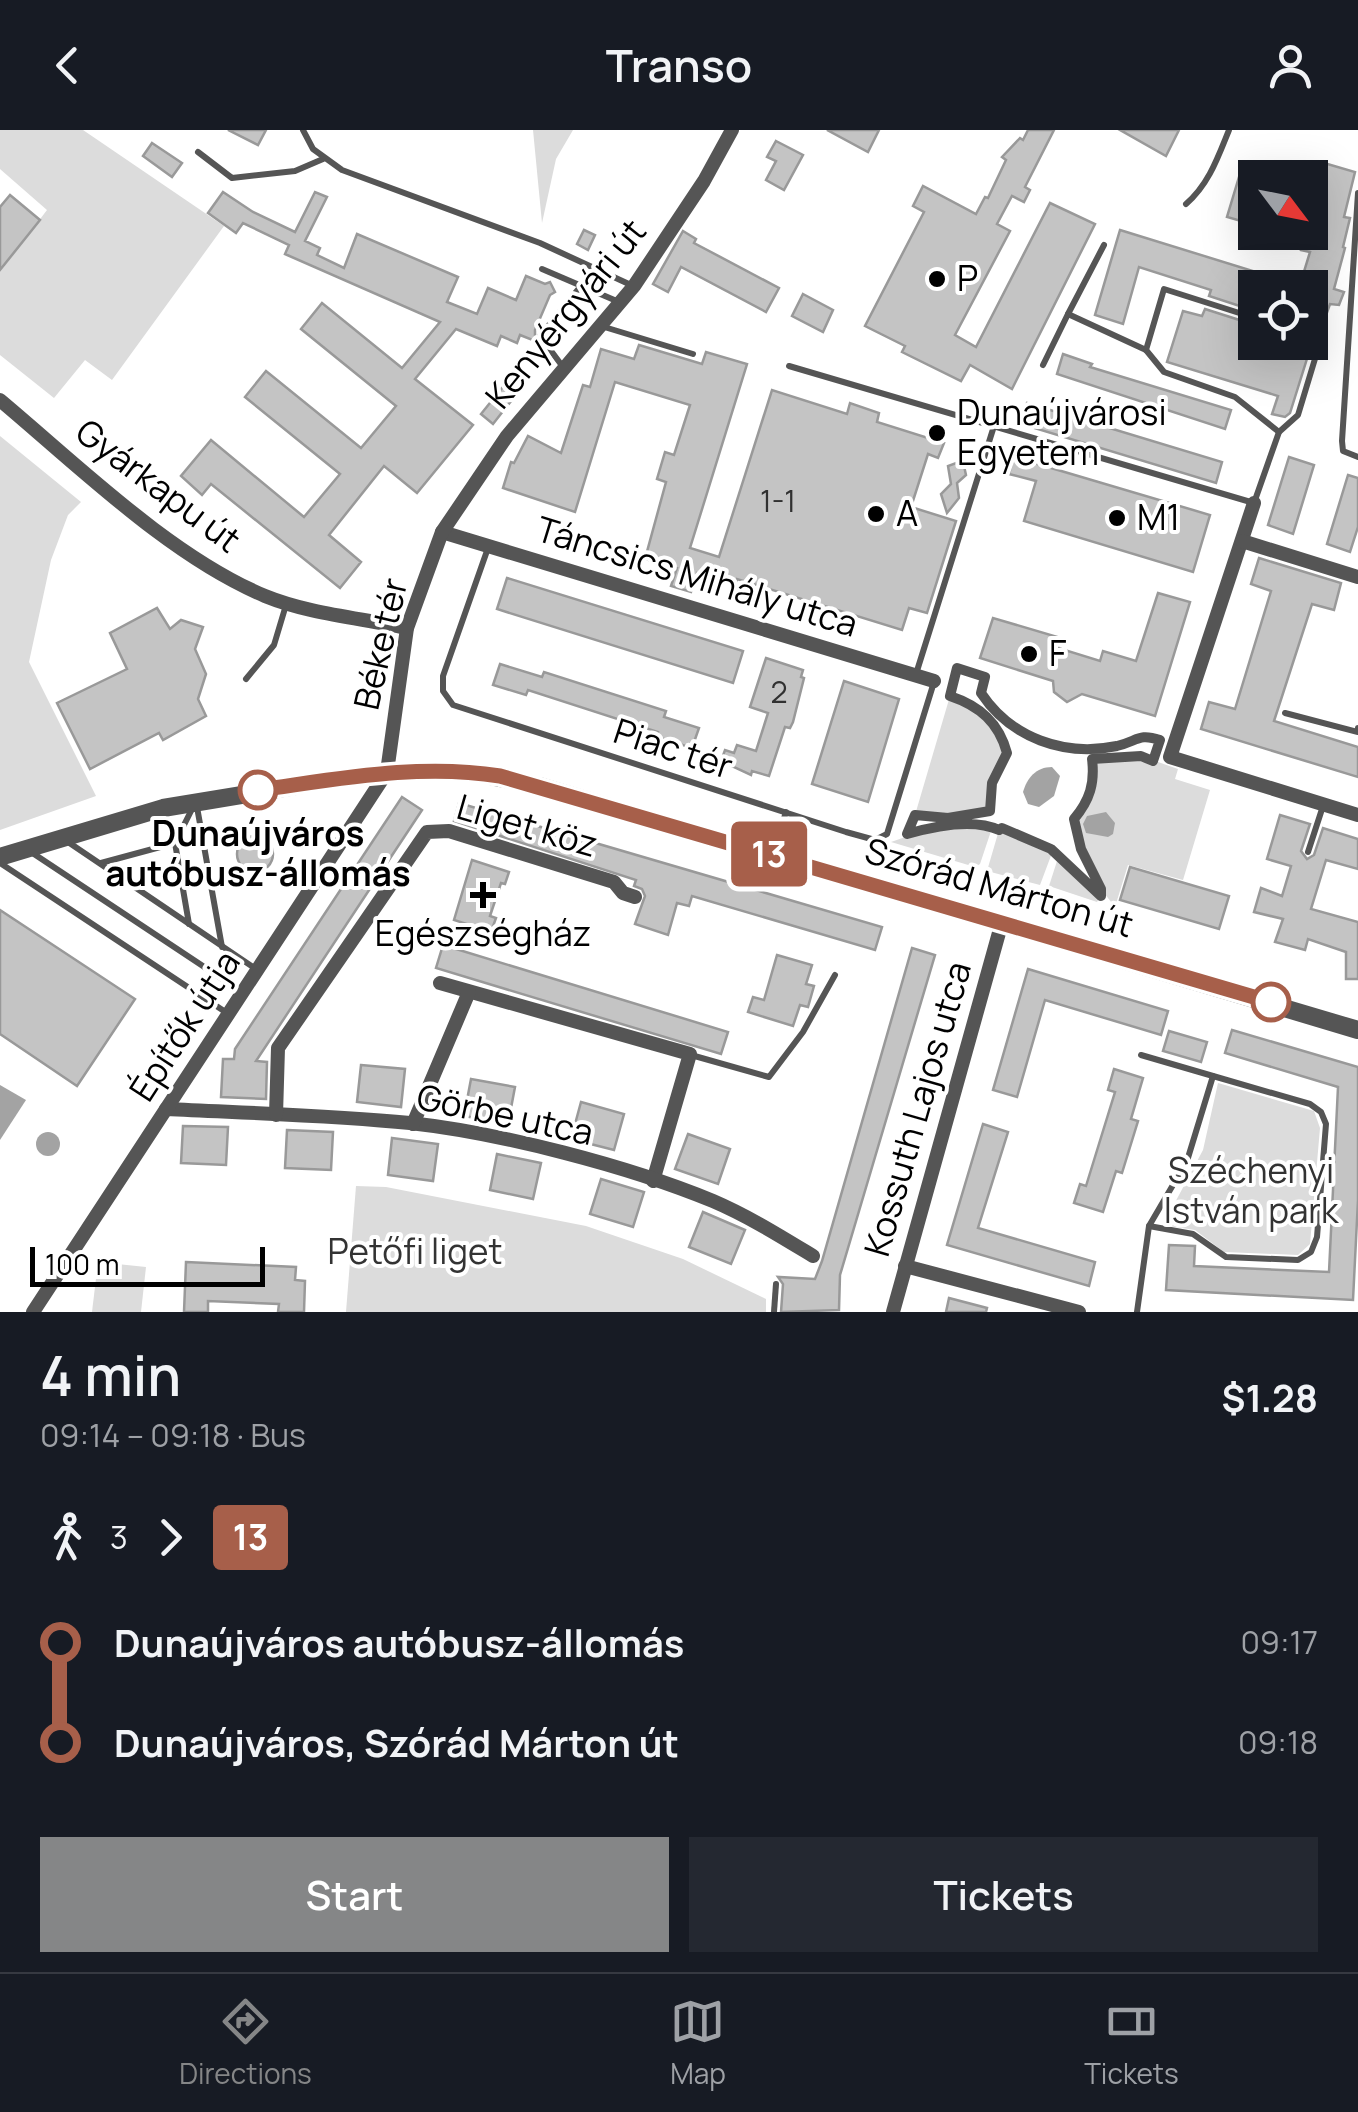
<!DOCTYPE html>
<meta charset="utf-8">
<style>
body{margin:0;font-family:Manrope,sans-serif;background:#242831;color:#f1f3f6;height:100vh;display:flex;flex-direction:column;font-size:38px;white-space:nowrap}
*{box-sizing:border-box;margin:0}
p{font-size:32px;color:#9ea1a6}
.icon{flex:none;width:55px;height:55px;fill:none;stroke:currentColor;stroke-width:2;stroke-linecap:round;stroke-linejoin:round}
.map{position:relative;height:1182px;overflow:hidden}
.side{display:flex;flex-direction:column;background:#171b24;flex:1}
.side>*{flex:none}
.badge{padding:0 20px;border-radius:8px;font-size:35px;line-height:65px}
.needle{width:65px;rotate:122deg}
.controls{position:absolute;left:1238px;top:30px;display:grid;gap:20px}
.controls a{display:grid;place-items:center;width:90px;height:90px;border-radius:0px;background:#171b24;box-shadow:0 10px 40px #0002;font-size:50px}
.scale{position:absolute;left:30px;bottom:25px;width:235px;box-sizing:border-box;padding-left:10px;border:5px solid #000;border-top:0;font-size:28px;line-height:35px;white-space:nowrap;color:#000;-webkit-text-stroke:8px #fff;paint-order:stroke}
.map>.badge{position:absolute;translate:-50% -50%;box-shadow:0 0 0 5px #fff}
.legs{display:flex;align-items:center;gap:15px;height:110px;padding:0 40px;font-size:32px}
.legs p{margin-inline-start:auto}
.head{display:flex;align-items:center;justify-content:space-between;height:170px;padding:0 40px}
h1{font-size:55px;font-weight:600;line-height:75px}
.button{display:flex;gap:20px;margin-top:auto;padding:20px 40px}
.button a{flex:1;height:115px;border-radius:0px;background:#858687;color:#fff;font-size:40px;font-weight:600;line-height:115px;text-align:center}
.button a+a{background:#242831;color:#f1f3f6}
ul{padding:0 40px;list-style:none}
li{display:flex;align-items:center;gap:35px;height:100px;font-size:38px}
li i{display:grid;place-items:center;width:15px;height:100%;margin:0 12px;background:currentColor}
li i::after{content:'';width:25px;height:25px;margin:-12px;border:8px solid;border-radius:50%;background:#171b24}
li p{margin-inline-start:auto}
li:first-child i{background:linear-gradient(#0000 50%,currentColor 0)}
li:last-child i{background:linear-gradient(currentColor 50%,#0000 0)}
header{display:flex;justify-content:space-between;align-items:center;height:130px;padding:0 40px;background:#171b24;font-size:45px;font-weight:600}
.menu{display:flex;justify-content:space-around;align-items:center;height:140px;border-top:2px solid #363941;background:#171b24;font-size:28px;color:#9ea1a6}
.menu a{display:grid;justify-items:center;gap:5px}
.menu .active{color:#858687}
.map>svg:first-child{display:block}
</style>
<header><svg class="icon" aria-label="back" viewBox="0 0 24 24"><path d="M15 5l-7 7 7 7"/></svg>Transo<svg class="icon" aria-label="person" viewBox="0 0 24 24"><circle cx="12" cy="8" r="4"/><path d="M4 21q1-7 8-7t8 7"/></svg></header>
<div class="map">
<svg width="1358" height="1182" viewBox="0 0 1358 1182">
<rect width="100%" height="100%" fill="#fff"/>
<g fill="#dcdcdc">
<path d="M0,0H83L224,96L112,250L85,230L54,268L0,225V142L47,80L0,39Z"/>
<path d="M533,0H573L556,29L542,93Z"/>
<path d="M0,306L81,372L68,385L51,430L29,532L96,666L0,700Z"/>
<path d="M950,566L980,580L1007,623L992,653L990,681L915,685Z"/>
<path d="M1141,626L1178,639L1175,649L1210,660L1183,750L1128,735L1115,777L1101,759L1074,689L1083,679L1092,629Z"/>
<path d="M934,697L992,698L980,734L975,737L891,712Z"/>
<path d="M999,700L1052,723L1040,755L987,741Z"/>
<path d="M1058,728L1101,766L1097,772L1049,756Z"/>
<path d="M1218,953L1314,981L1320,998L1310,1114L1298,1125L1224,1122L1195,1100L1163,1095L1203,1020Z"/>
<path d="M356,1056L386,1057L586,1096L683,1129L766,1169V1182H346Z"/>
<path d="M98,1132L146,1137L141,1182H92Z"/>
</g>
<g fill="#a3a3a3">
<path d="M1052,637L1060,646L1054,666L1039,677L1028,674L1023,662C1027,648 1036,637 1052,637Z"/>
<path d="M1106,682L1115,693L1113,704L1108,707L1086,703L1083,694L1087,686Z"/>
<path d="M0,955L26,970L0,1010Z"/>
<circle cx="48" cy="1014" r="12"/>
</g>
<g fill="#c4c4c4" stroke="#999" stroke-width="2.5">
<path d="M228,0H266L258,15Z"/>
<path d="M827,0H879L868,22Z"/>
<path d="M1028,0H1054L1025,57L1030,60L1024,72L1012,66L997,94L1010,101L955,205L976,217L1050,73L1095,94L1012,259L970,235L961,251L902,222L905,216L865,196L924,82L913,76L923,56L976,84L985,67L988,68L1006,30L1002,27L1020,8L1023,10Z"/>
<path d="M1120,0H1179L1166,26Z"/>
<path d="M776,11L803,25L784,60L766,50L776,31L767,27Z"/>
<path d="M152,13L182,33L172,47L143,26Z"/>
<path d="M1324,33L1355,42L1344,87L1350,88L1343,117L1345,118L1334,159L1344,162L1339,175L1330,174L1323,194L1310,190V158H1299L1310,122L1301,120L1306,102H1310V88Z"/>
<path d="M1242,37L1255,41V95L1227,87Z"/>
<path d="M223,62L253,82L295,102L315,62L327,67L305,111L320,118L317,125L344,138L357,104L458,147L447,172L477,184L488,158L516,170L526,146L545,154L550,152L555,162L550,165L535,200V211L520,205L517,213L501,206L497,216L456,199L415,249L473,295L417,363L384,336L329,405L361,432L340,458L211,354L202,365L181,346L211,310L304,387L340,344L245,267L266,241L361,318L396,276L301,199L322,173L402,238L440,192L285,124L289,115L243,93L236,103L208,83Z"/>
<path d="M10,65L40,90L0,140V77Z"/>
<path d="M584,100L595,105L588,120L577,114Z"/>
<path d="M1120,100L1269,146L1265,158H1255V181L1209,166L1211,160L1139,137L1123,194L1095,185Z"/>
<path d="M683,101L696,109L694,113L779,158L766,182L681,137L668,162L653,154Z"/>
<path d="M803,164L833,180L823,202L792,186Z"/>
<path d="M1205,179L1255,195V212H1288L1310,219L1290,283L1285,287L1272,284L1278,266L1167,232L1183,181L1202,186Z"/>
<path d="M639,215L702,234L706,222L747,234L690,418L719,427L772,260L847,284L850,273L879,283L877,292L944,313L938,328L928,324L911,377L956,391L927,483L909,478L902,500L737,449L735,455L697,443L691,462L671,456L677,438L645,429L666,352L657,349L665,322L674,325L690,275L615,252L575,382L503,358L511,332L514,333L528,306L561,323L583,255L590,257L601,219L634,229Z"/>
<path d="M1063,224L1092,234L1090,237L1231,280L1225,299L1057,244Z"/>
<path d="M510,248L522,257L493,294L481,284Z"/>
<path d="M1027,273L1222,332L1216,353L1021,294Z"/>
<path d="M1014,327L1210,385L1193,442L1024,391L1036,351L1009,344Z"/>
<path d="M1289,327L1314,335L1293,404L1268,395Z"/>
<path d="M956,333L964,336L966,345L957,353L959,368L947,383L941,364L951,354L948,336Z"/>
<path d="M1348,345L1358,348V397L1350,422L1327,414Z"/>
<path d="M1259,428L1341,453L1334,480L1312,474L1274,591L1358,617V647L1201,599L1209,572L1235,579L1271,461L1251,454Z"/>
<path d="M507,448L743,521L733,553L497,479Z"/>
<path d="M1158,463L1190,472L1155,586L1082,564L1067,572L1054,562L1053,551L980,528L993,488L1061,508L1058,518L1100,531L1103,521L1136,531Z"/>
<path d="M157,478L170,499L181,490L203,497L195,519L206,544L198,569L206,586L163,610L159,603L90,639L57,573L127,539L110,503Z"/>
<path d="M766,528L803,540L801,547L804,548L793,592L790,598L785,597L769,646L752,641L751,645L721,631L725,620L734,623L737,615L756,621L768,583L750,577Z"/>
<path d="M500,534L542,547L544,542L666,581L664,587L699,598L692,618L657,607L658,602L528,560L526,565L493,555Z"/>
<path d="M844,551L899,569L868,672L812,654Z"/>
<path d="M402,667L422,680L256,931L267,932L266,969L221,967L223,929H234L235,919Z"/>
<path d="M459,673L882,797L875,820L692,766L689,776L677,773L668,805L635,794L645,766L642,759L634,756L636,750L454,691Z"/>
<path d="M1280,685L1310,694L1301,721L1307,729L1314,725L1323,698L1358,709V739L1326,730L1311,779L1358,792V849H1346V822L1308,809L1305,820L1275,812L1283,789L1254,782L1261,758L1282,766L1291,736L1267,729Z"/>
<circle cx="255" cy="724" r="18"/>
<path d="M472,730L509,742L505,754L501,753L490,786L496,788L491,802L454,790Z"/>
<path d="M1130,737L1229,766L1219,799L1120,770Z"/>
<path d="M0,780L135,869L77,956L0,904Z"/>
<path d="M443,815L728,902L721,924L436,838Z"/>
<path d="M912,818L935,825L840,1145L839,1180L781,1182L783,1154L778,1147L815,1149L822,1131Z"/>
<path d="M777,825L812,835L806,854L814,856L808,877L800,875L793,896L748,882L753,867L764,870Z"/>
<path d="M1028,839L1168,881L1161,905L1045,870L1017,967L993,960Z"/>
<path d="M1232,900L1358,937V1070L1353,1170L1166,1160L1169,1115L1195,1116L1194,1136L1329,1142L1338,957L1225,923Z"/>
<path d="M1169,901L1207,912L1201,932L1163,921Z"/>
<path d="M361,935L405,939L401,977L357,972Z"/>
<path d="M1114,939L1143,948L1131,989L1138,991L1122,1043L1116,1041L1103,1082L1074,1073L1080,1054L1086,1056L1115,962L1108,960Z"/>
<path d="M471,949L515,957L508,994L464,986Z"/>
<path d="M581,972L624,984L614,1020L571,1009Z"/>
<path d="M983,994L1008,1002L978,1098L1095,1132L1089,1156L947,1115Z"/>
<path d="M183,996L228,997L226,1035L181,1033Z"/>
<path d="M287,1000L333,1002L331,1040L285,1038Z"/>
<path d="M688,1004L730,1019L718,1054L675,1039Z"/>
<path d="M392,1008L438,1014L433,1051L388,1045Z"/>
<path d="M497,1024L541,1033L533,1069L490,1060Z"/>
<path d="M601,1049L644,1062L633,1097L590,1084Z"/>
<path d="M703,1082L745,1100L731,1134L689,1117Z"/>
<path d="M186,1132L296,1137L295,1150L305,1151L304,1182H278L279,1174L208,1171V1182H184Z"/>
<path d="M949,1168L987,1178L986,1182H946Z"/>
</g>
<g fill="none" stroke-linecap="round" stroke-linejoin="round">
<g stroke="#555" stroke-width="6">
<path d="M303,0L313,19L342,40L540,113L631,155"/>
<path d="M198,22L232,48L295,41L323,29"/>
<path d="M1358,63L1342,311L1343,321L1358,327"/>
<path d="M1186,74C1209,54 1218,27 1229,0"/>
<path d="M1104,115L1068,184L1146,220"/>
<path d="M542,139L619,172"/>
<path d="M1255,188L1164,159L1146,220L1164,242L1235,267L1279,302"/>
<path d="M601,196L693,224"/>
<path d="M1043,235L1068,184"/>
<path d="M789,236L1254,373L1279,302L1298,285L1321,209L1310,205"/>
<path d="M563,237L540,206L581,156"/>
<path d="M488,418L443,546V561L453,575L846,702L875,710L887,704L934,552"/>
<path d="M916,544L994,296"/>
<path d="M246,549L274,515L286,475"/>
<path d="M1285,583L1358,602V598"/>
<path d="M197,677L222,817"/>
<path d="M68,712L256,839"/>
<path d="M31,722L242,862"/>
<path d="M1308,722L1323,676"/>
<path d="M773,724L786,682"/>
<path d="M0,733L227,883"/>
<path d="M101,733L175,713"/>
<path d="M189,794L175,713L193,677"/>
<path d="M691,925L769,947L803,902L835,845"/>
<path d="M1149,1096L1193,1104L1226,1127L1298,1130L1311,1122L1317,1107L1326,994L1321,982L1310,974L1213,946"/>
<path d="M774,1182L776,1154"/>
<path d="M1137,1182L1149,1096L1187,1031L1213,946L1141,925"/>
</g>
<path stroke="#555" stroke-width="10" d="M957,538L985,547L981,563C1011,608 1064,627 1117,616C1138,611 1138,603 1160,610L1153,631L1141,626L1092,629C1095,653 1090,670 1074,689L1081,719L1101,759V766L1051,719L1002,698L999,700C973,688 935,696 907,704L915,685L948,688L990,681L992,653L1007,623C999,593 980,576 950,566Z"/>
<g stroke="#555" stroke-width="14">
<path d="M0,270C80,337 170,426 265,466C309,484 361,488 407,498"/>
<path d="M1254,373L1170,627L1358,685"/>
<path d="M442,402L934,551"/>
<path d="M1242,411L1358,447"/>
<path d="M440,853L690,924L653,1051"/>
<path d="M166,979C247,983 329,985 410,993C501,1003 628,1036 713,1071C748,1086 780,1106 813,1126"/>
<path d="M276,985L278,918L427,702L449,701L614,752L623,763L635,767"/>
<path d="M413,994L469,862"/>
<path d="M905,1136L1079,1182"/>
<path d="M33,1182L387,642L407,498L442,402L507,306L634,156L704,51L732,0"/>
<path d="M893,1182L1002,792"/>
</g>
<path stroke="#555" stroke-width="18" d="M0,727L163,678L344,648L387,642H470L539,656L1358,900"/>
</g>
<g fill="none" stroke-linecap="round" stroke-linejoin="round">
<defs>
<path id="line-1" d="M258,660C339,649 419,633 500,646L1271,872"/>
</defs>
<use href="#line-1" stroke="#fff" stroke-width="22"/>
<use href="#line-1" stroke="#a75f4a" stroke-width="15"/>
</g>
<g fill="#000" stroke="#fff" stroke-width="4">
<circle cx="937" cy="149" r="10"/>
<circle cx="937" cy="303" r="10"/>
<circle cx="876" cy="384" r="10"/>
<circle cx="1117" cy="388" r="10"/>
<circle cx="1029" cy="524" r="10"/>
<path d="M478 750h10v10h10v10h-10v10h-10v-10h-10v-10h10z"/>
</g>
<g fill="#fff" stroke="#a75f4a" stroke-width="5">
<circle cx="258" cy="660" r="18"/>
<circle cx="1271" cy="872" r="18"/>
</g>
<g text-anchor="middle" stroke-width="8" stroke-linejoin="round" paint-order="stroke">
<g font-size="30" fill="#313131">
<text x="778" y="382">1-1</text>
<text x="779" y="573">2</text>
</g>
<g font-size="35" fill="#000" stroke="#fff" text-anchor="start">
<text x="957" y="161">P</text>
<text x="957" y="295">Dunaújvárosi<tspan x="957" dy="40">Egyetem</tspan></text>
<text x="896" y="396">A</text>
<text x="1137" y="400">M1</text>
<text x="1049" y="536">F</text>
<text x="483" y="816" text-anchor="middle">Egészségház</text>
</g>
<g font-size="35" fill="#000" stroke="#fff">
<text transform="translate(566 184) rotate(-51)" y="12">Kenyérgyári út</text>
<text transform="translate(158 356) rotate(37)" y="12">Gyárkapu út</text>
<text transform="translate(697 447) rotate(17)" y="12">Táncsics Mihály utca</text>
<text transform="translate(381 514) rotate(-77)" y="12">Béke tér</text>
<text transform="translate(673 619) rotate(18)" y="12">Piac tér</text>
<text transform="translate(527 696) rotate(16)" y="12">Liget köz</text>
<text transform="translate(999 758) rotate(16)" y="12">Szórád Márton út</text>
<text transform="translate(185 896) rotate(-57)" y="12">Építők útja</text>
<text transform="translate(918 979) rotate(-74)" y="12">Kossuth Lajos utca</text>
<text transform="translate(505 985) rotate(12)" y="12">Görbe utca</text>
</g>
<g font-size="35" font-weight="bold" fill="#000" stroke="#fff">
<text x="258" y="716">Dunaújváros<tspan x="258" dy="40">autóbusz-állomás</tspan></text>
</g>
<g font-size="35" fill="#333" stroke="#fff">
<text x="1251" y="1053">Széchenyi<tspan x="1251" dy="40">István park</tspan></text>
<text x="415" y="1134">Petőfi liget</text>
</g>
</g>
</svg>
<div class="controls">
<a><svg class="needle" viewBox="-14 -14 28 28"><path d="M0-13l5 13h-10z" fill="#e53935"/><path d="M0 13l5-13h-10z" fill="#9ea1a6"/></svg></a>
<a><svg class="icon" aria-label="locate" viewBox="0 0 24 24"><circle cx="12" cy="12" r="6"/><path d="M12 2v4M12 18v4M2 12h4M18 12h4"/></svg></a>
</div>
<div class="scale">100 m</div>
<b class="badge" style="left:769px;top:724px;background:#a75f4a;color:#fff">13</b>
</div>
<section class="side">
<div class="head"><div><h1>4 min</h1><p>09:14 – 09:18 · Bus</p></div><b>$1.28</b></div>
<div class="legs"><svg class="icon" aria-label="walk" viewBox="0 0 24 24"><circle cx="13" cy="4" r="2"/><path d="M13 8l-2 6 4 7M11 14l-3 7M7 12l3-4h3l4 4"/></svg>3<svg class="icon" aria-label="forward" viewBox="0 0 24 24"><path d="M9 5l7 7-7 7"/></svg><b class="badge" style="background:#a75f4a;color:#fff">13</b></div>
<ul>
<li><i style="color:#a75f4a"></i><b>Dunaújváros autóbusz-állomás</b><p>09:17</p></li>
<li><i style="color:#a75f4a"></i><b>Dunaújváros, Szórád Márton út</b><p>09:18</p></li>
</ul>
<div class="button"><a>Start</a><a>Tickets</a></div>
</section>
<nav class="menu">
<a class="active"><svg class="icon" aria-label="directions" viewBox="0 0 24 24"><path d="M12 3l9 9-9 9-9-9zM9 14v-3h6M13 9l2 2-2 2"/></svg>Directions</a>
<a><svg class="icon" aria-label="map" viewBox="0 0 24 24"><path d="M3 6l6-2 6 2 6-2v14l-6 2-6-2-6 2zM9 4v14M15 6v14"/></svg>Map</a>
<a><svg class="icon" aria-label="tickets" viewBox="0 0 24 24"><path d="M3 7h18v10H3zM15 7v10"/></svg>Tickets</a>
</nav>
